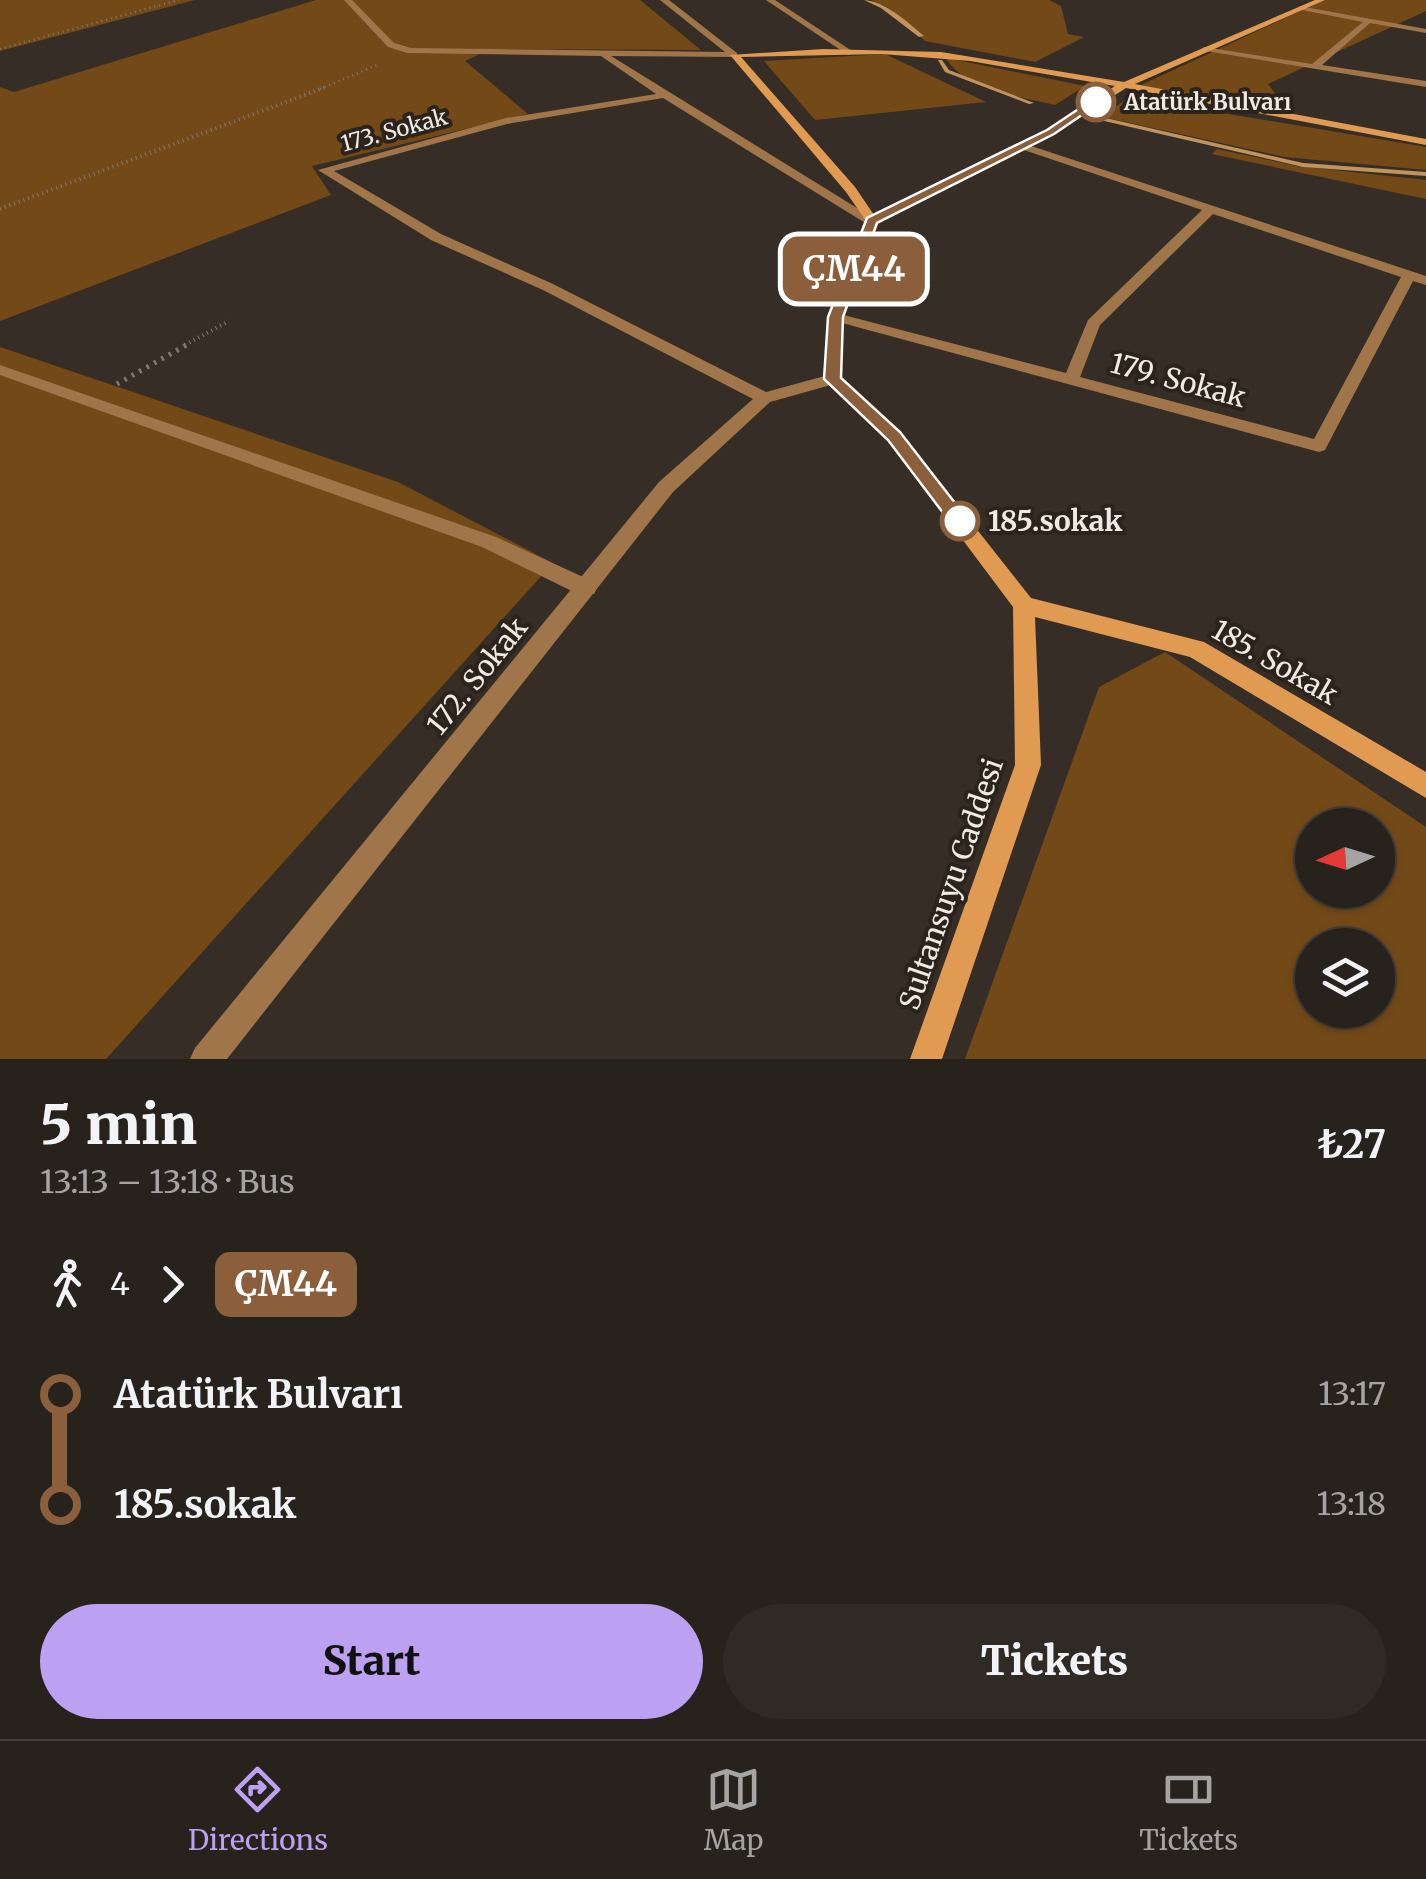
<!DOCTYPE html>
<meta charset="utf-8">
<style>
body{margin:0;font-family:Merriweather,serif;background:#302a25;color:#f1f3f6;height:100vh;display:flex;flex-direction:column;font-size:38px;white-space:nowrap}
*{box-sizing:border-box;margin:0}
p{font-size:32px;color:#a5a4a3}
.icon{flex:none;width:55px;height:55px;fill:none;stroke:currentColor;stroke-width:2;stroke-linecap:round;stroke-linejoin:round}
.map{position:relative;height:1059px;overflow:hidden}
.panel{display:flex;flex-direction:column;background:#28221c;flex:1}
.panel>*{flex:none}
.badge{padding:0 20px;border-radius:15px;font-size:35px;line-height:65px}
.needle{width:65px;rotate:266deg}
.tools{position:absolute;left:1295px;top:808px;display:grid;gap:20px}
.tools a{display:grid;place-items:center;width:100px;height:100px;border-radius:50%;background:#28221c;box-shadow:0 2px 8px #0004,0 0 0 2px #443f3b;font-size:50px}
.map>.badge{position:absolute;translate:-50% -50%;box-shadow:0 0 0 5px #fff}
.legs{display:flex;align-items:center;gap:15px;height:110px;padding:0 40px;font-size:32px}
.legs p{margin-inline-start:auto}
.headline{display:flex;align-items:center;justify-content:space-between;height:170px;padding:0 40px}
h1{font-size:55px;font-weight:800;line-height:75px}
.cta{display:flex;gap:20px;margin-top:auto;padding:20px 40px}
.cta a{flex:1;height:115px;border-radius:60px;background:#bca0f2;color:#111;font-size:40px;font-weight:800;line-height:115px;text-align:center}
.cta a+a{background:#302a25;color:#f1f3f6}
ul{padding:0 40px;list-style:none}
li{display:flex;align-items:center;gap:35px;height:110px;font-size:38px}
li i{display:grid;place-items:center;width:15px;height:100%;margin:0 12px;background:currentColor}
li i::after{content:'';width:25px;height:25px;margin:-12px;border:8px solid;border-radius:50%;background:#28221c}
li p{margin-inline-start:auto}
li:first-child i{background:linear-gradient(#0000 50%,currentColor 0)}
li:last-child i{background:linear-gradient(currentColor 50%,#0000 0)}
.tab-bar{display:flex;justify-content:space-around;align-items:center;height:140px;border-top:2px solid #443f3b;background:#28221c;font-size:28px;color:#a5a4a3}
.tab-bar a{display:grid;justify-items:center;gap:5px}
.tab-bar .on{color:#bca0f2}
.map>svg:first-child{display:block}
</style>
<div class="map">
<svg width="1426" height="1059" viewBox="0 0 1426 1059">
<rect width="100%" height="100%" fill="#362e26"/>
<g fill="#734918" fill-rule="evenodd">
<path d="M0,0H195L0,51Z"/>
<path d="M316,0H640L701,50L490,49L465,61L528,114L312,166L331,195L0,321V87L14,92Z"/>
<path d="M871,0H1049L1061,6L1068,34L1084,37L1035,62L925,41L889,8Z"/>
<path d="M1324,0H1426V11L1268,84L1294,118L1141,85Z"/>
<path d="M885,54L986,102L815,120L764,61Z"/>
<path d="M946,58L1085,86L1055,105C1022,97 963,89 946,58Z"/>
<path d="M1128,97L1426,147V170L1285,157L1103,117Z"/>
<path d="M1217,149L1297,166L1426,180V199L1212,154Z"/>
<path d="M0,347L398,482L553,563L106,1059H0Z"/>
<path d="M1165,652L1426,827V1059H965L1099,687ZM1312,825H1378V890H1312ZM1312,945H1378V1010H1312Z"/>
</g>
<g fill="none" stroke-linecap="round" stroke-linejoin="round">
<g fill="#c2945d" fill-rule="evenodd">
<path d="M864,0C887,2 907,22 924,36L919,37L881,8Z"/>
<path d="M938,60H942L949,70L1034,103L1029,104L945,72Z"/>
<path d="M1097,116L1303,163L1426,172V176L1303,167L1100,120Z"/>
</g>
<g stroke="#817a73" stroke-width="2.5" stroke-dasharray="1 4" stroke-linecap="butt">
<path d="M0,49L179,0"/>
<path d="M320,89L377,65"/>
</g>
<g stroke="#817a73" stroke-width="4" stroke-dasharray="1 4" stroke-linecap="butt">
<path d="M0,209L326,87"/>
<path d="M185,345L229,321"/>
</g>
<path stroke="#817a73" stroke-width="5" stroke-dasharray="2.5 6" stroke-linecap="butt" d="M117,384L190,343"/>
<path fill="#a07549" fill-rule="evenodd" d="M0,365L496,537L594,582L597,588L594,594H578L482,547L0,375Z"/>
<g fill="#a07549" fill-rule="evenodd">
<path d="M344,0H352L394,43L411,48L725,52L660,0H669L737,53V57L611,56L878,221L867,224L663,98L507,124L334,171L441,234L553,284L766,392L832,374L840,379L838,383L770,402L673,492L227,1059H190L195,1048L659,482L753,399L543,290L431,240L318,170L506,118L656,94L601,56L407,53L388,47Z"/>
<path d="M766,0H775L855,53L848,55Z"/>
<path d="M1299,6L1426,29V33L1370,23L1322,65L1426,81V87L1200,50L1204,47L1312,64L1363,22L1302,10Z"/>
<path d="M1022,143L1426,276V285L1413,281L1325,450L1319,452L831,320V314L836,313L1066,373L1088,320L1202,210L1018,148V144ZM1213,214L1401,277L1314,439L1080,377L1100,325Z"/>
</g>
<path fill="#e09a51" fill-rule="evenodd" d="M1315,0H1325L1135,84L1426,139V145L1126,88L1054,134L878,223L843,317L840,378L900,432L1031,598L1204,642L1426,772V798L1190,657L1035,617L1041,765L942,1059H910L1015,765L1013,607L888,440L824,379L829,317L866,221L846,192L730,55L823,49L941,52L1124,82ZM882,54L970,61L1115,86L1046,130L874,215L855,187L741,57Z"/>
</g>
<path fill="#8b5e3c" stroke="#fff" stroke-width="2.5" d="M1092,100L1101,102L1054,134L877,223L843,317L841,378L900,432L969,521L966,526H953L888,440L824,379L828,317L867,218L1047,130Z"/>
<g fill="#fff" stroke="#8b5e3c" stroke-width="5">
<circle cx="1096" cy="102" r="18"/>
<circle cx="960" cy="521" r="18"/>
</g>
<g text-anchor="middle" stroke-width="8" stroke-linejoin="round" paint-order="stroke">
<g font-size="22" font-weight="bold" fill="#f0eae5" stroke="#2c241c" text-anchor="start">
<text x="1124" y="110">Atatürk Bulvarı</text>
</g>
<g font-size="22" fill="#f0eae5" stroke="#2c241c">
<text transform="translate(394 130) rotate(-15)" y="8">173. Sokak</text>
</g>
<g font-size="28" fill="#f0eae5" stroke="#2c241c">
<text transform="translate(1178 380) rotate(15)" y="10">179. Sokak</text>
<text transform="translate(1275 662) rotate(30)" y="10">185. Sokak</text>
<text transform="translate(477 676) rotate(-51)" y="10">172. Sokak</text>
<text transform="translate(951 884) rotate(-71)" y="10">Sultansuyu Caddesi</text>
</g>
<g font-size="28" font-weight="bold" fill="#f0eae5" stroke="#2c241c" text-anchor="start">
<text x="988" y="531">185.sokak</text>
</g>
</g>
</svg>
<div class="tools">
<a><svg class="needle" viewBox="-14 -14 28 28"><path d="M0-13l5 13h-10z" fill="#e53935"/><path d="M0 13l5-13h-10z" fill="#a5a4a3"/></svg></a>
<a><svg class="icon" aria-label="layers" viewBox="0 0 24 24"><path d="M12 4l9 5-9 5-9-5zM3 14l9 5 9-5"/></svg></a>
</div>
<b class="badge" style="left:854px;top:269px;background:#8b5e3c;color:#fff">ÇM44</b>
</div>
<section class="panel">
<div class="headline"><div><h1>5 min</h1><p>13:13 – 13:18 · Bus</p></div><b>₺27</b></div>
<div class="legs"><svg class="icon" aria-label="walk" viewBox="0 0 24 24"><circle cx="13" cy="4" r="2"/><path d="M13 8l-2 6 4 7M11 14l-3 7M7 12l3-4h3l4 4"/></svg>4<svg class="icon" aria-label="forward" viewBox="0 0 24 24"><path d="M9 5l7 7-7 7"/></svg><b class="badge" style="background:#8b5e3c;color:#fff">ÇM44</b></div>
<ul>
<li><i style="color:#8b5e3c"></i><b>Atatürk Bulvarı</b><p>13:17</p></li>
<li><i style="color:#8b5e3c"></i><b>185.sokak</b><p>13:18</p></li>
</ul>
<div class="cta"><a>Start</a><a>Tickets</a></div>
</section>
<nav class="tab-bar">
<a class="on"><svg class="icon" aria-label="directions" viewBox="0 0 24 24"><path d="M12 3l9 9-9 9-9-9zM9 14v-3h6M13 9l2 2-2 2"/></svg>Directions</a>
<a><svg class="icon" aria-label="map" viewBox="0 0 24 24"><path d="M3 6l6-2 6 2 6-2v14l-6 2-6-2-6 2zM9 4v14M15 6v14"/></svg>Map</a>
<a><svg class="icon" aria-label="tickets" viewBox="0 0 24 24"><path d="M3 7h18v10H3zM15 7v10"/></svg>Tickets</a>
</nav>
